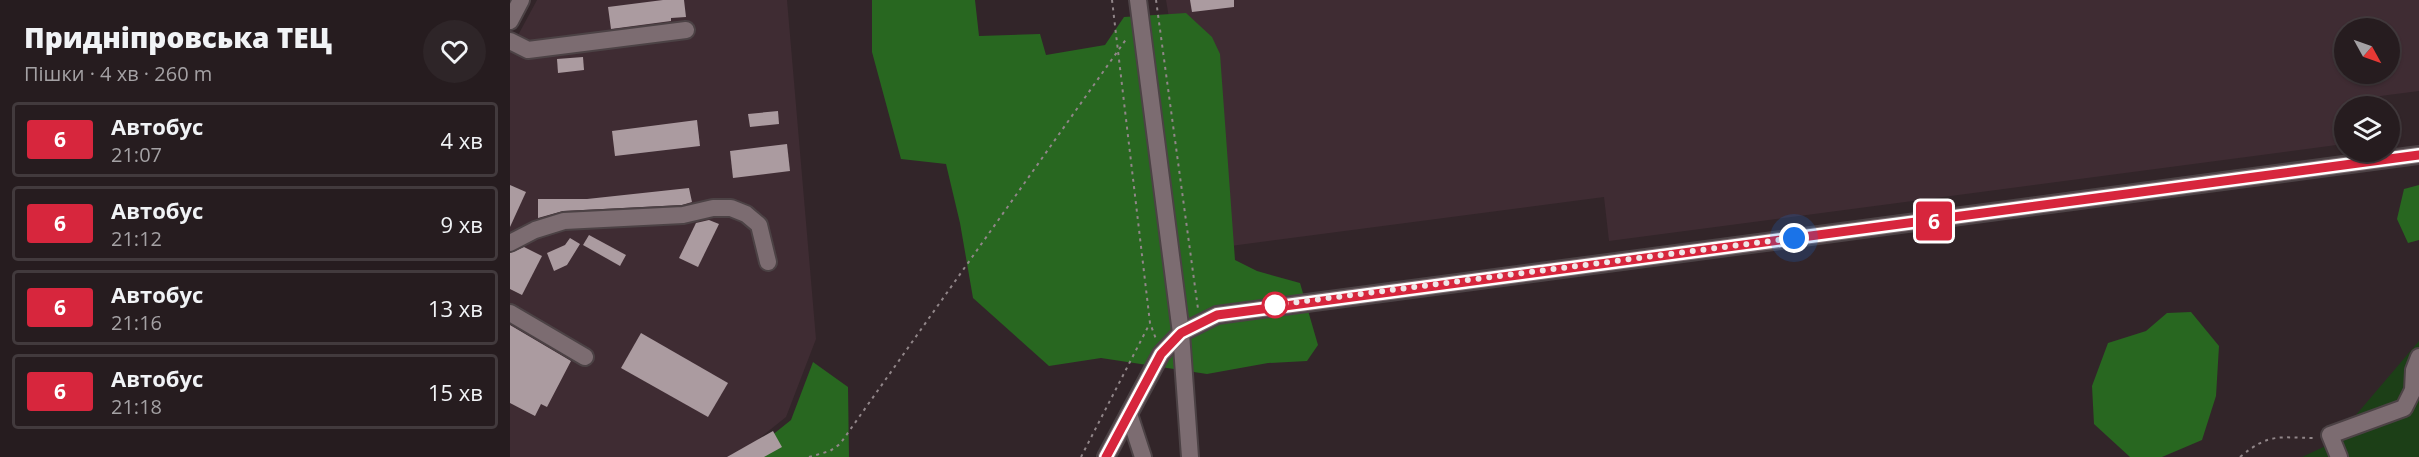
<!DOCTYPE html>
<html lang="uk">
<meta charset="utf-8">
<style>
body{margin:0;font-family:"Open Sans",sans-serif;background:#2e2528;color:#f1f3f6;height:100vh;display:flex;flex-direction:column;font-size:22px;white-space:nowrap}
*{box-sizing:border-box;margin:0}
p{font-size:20px;color:#a4a1a4}
.icon{flex:none;width:33px;height:33px;fill:none;stroke:currentColor;stroke-width:2;stroke-linecap:round;stroke-linejoin:round}
.map{position:relative;flex:1;overflow:hidden}
.details{display:flex;flex-direction:column;background:#261c1f;width:510px}
.details>*{flex:none}
.badge{padding:0 12px;border-radius:4px;font-size:21px;line-height:39px}
.needle{width:39px;rotate:130deg}
.tools{position:absolute;left:1824px;top:18px;display:grid;gap:12px}
.tools a{display:grid;place-items:center;width:66px;height:66px;border-radius:50%;background:#261c1f;box-shadow:0 2px 4px #0004,0 0 0 2px #423a3d;font-size:30px}
.you{position:absolute;width:30px;height:30px;margin:-15px;border:4px solid #fff;border-radius:50%;background:#1a73e8;box-shadow:0 0 0 9px #1a73e833}
.map>.badge{position:absolute;translate:-50% -50%;box-shadow:0 0 0 3px #fff}
.round{display:grid;place-items:center;flex:none;width:63px;height:63px;border-radius:32px;background:#2e2528}
.head{display:flex;align-items:center;justify-content:space-between;height:102px;padding:0 24px}
h1{font-size:28px;font-weight:800;line-height:45px}
ul{padding:0;list-style:none}
li{display:flex;align-items:center;gap:18px;height:75px;margin:0 12px 9px;padding:0 12px;border:3px solid #423a3d;border-radius:6px}
li div{flex:1}
li b{display:block;font-size:22px}
li em{font-style:normal}
li .badge{min-width:66px;font-weight:700;text-align:center}
main{display:flex;flex:1;min-height:0}
.map>svg:first-child{display:block}
</style>
<main>
<section class="details">
<div class="head"><div><h1>Придніпровська ТЕЦ</h1><p>Пішки · 4 хв · 260 m</p></div><a class="round"><svg class="icon" aria-label="heart" viewBox="0 0 24 24"><path d="M12 20l-8-8c-3-5 5-10 8-4 3-6 11-1 8 4z"/></svg></a></div>
<ul>
<li><span class="badge" style="background:#d7263d;color:#fff">6</span><div><b>Автобус</b><p>21:07</p></div><em>4 хв</em></li>
<li><span class="badge" style="background:#d7263d;color:#fff">6</span><div><b>Автобус</b><p>21:12</p></div><em>9 хв</em></li>
<li><span class="badge" style="background:#d7263d;color:#fff">6</span><div><b>Автобус</b><p>21:16</p></div><em>13 хв</em></li>
<li><span class="badge" style="background:#d7263d;color:#fff">6</span><div><b>Автобус</b><p>21:18</p></div><em>15 хв</em></li>
</ul>
</section>
<div class="map">
<svg width="1909" height="457" viewBox="0 0 1909 457">
<rect width="100%" height="100%" fill="#322529"/>
<g fill="#3f2c33" fill-rule="evenodd">
<path d="M27,0H277L306,339L276,417L226,457H0V50Z"/>
<path d="M656,0H1909V91L1855,98L1856,106H1834V144L1099,241L1094,197L698,249ZM1834,28H1880V74H1834Z"/>
</g>
<path fill="#1c3f17" d="M1909,341V457H1792L1822,443Z"/>
<g fill="#286720">
<path d="M362,0H465L469,36L530,34L536,55L595,45L614,17L676,13L702,37L710,54L725,260L747,271L790,283L808,345L797,361L758,363L697,374L591,358L539,366L463,298L450,223L436,164L391,159L362,52Z"/>
<path d="M1909,185V240L1898,243L1887,219L1894,189Z"/>
<path d="M1681,312L1709,346L1706,396L1692,440L1652,457H1620L1584,424L1582,386L1598,343L1636,331L1657,313Z"/>
<path d="M303,362L338,387L339,457H235L281,420Z"/>
</g>
<g fill="#ab9ba0">
<path d="M153,0H174L176,17L161,18V21L101,29L98,7Z"/>
<path d="M680,0H724V7L682,12Z"/>
<path d="M73,57L74,70L48,73L47,59Z"/>
<path d="M268,111L269,124L240,127L238,114Z"/>
<path d="M187,120L190,146L105,156L102,131Z"/>
<path d="M277,144L280,171L223,178L220,151Z"/>
<path d="M0,185L16,192L0,227Z"/>
<path d="M179,188L182,202L172,205L53,211L28,218V199H77Z"/>
<path d="M199,220L209,224L188,267L169,258L186,223Z"/>
<path d="M79,235L116,255L110,266L73,245Z"/>
<path d="M60,238L70,244L57,265L44,271L37,253L55,245Z"/>
<path d="M14,247L32,256L12,295L0,289V253Z"/>
<path d="M0,325L61,361L37,407L31,404L25,416L0,403Z"/>
<path d="M131,333L218,383L198,417L111,368Z"/>
<path d="M263,431L272,447L254,457H217Z"/>
</g>
<g fill="none" stroke-linecap="round" stroke-linejoin="round">
<defs>
<g id="minor">
<path d="M628,0L671,333L680,457"/>
<path d="M0,21L11,0"/>
<path d="M0,41L18,50L176,30"/>
<path d="M0,243L25,230L54,221L173,215L203,208H221L236,214L249,225L258,262"/>
<path d="M0,313L75,357"/>
<path d="M619,414L633,457"/>
<path d="M596,457L651,354L671,333L707,315L1909,155"/>
<path d="M1829,457L1820,435L1894,408L1903,390L1904,370L1909,357"/>
</g>
</defs>
<use href="#minor" stroke="#4c4245" stroke-width="20"/>
<g stroke="#918689" stroke-width="2" stroke-dasharray="3 4.5" stroke-linecap="butt">
<path d="M602,0L640,323L646,339"/>
<path d="M646,0L688,309"/>
<path d="M299,457L320,451L330,444L617,38"/>
<path d="M571,457L640,323"/>
<path d="M1730,457C1760,432 1769,438 1805,438"/>
</g>
<use href="#minor" stroke="#7c6c71" stroke-width="16"/>
</g>
<g fill="none" stroke-linecap="round" stroke-linejoin="round">
<defs>
<path id="line" d="M596,457L651,354L671,333L707,315L1909,155"/>
</defs>
<use href="#line" stroke="#fff" stroke-width="14"/>
<use href="#line" stroke="#d7263d" stroke-width="9"/>
<path stroke="#efe6e8" stroke-width="6" stroke-dasharray="0 10.8" d="M765,305L1284,238"/>
</g>
<circle fill="#fff" stroke="#d7263d" stroke-width="3" cx="765" cy="305" r="12"/>
</svg>
<div class="tools">
<a><svg class="needle" viewBox="-14 -14 28 28"><path d="M0-13l5 13h-10z" fill="#e53935"/><path d="M0 13l5-13h-10z" fill="#a4a1a4"/></svg></a>
<a><svg class="icon" aria-label="layers" viewBox="0 0 24 24"><path d="M12 4l9 5-9 5-9-5zM3 14l9 5 9-5"/></svg></a>
</div>
<div class="you" style="left:1284px;top:238px"></div>
<b class="badge" style="left:1424px;top:221px;background:#d7263d;color:#fff">6</b>
</div>
</main>
